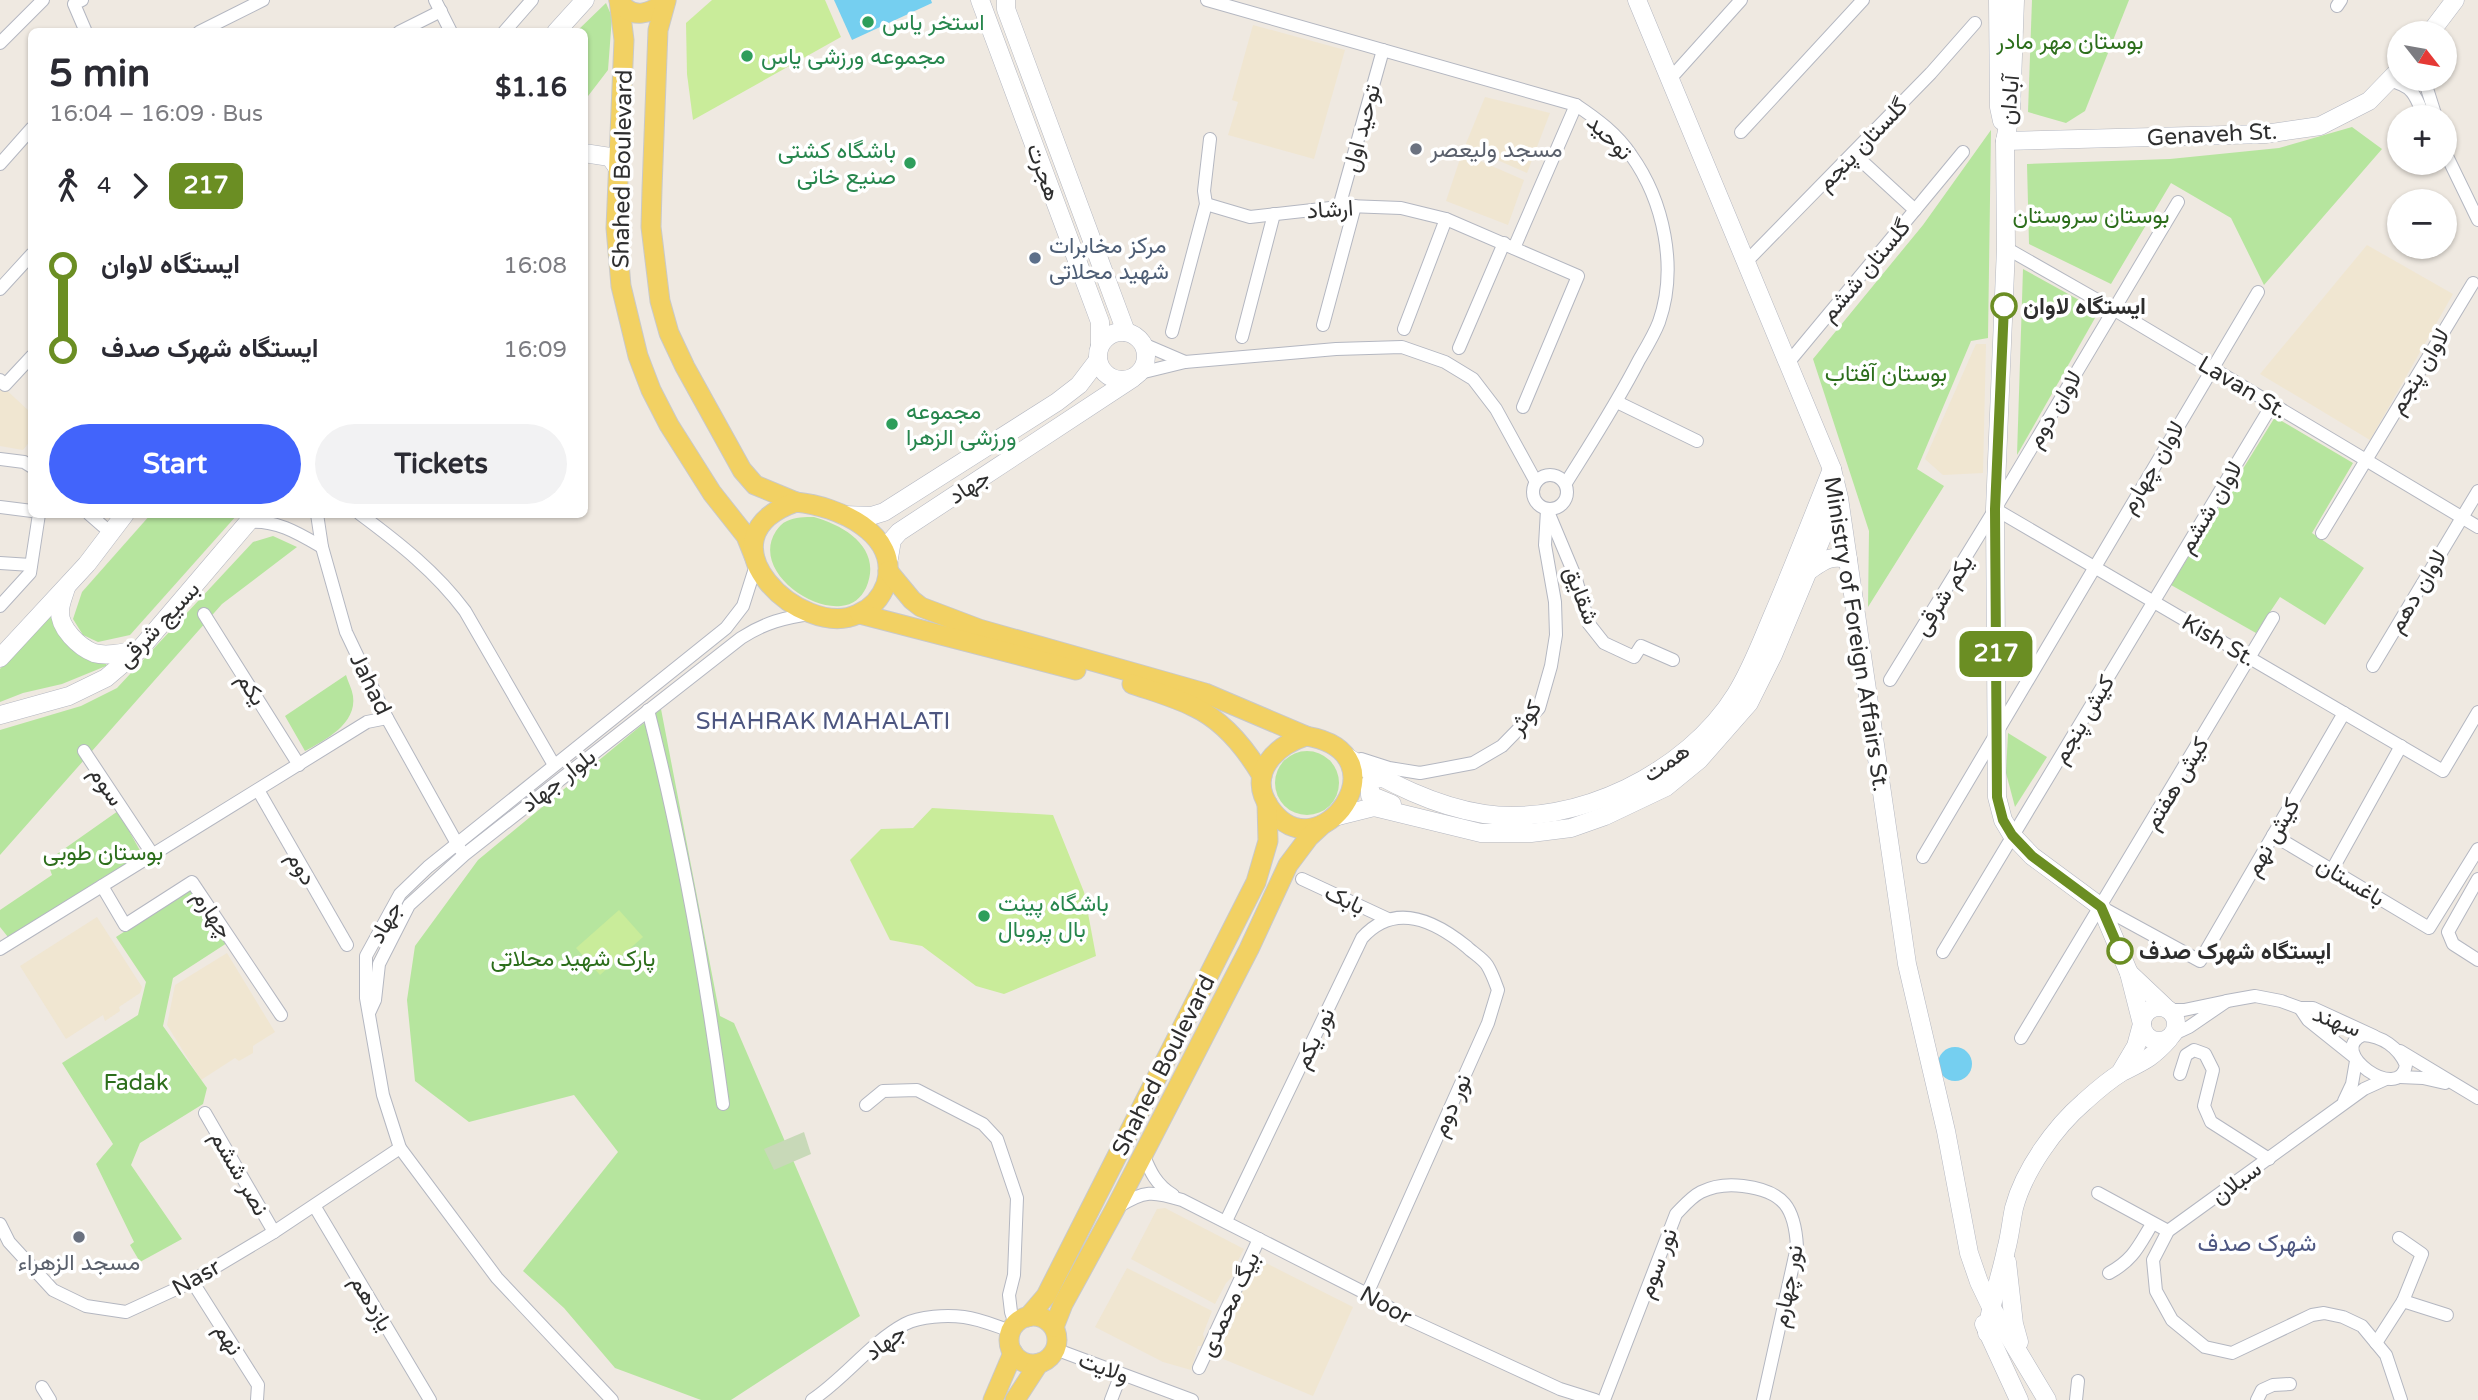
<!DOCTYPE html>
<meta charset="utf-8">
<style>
body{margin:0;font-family:"Varela Round",Vazirmatn,sans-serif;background:#f2f2f3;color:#2b2b33;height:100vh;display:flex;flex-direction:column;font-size:26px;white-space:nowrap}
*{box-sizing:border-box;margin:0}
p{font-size:23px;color:#7c7c81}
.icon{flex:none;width:38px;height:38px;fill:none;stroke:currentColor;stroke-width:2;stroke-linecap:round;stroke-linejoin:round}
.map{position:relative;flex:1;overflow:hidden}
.side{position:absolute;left:28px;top:28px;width:560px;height:490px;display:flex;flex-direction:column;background:#fff;border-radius:10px;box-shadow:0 2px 5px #0004}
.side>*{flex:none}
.badge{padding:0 14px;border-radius:10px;font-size:24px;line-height:46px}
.needle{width:46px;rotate:121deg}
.fabs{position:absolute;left:2387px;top:21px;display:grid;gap:14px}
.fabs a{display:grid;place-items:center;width:70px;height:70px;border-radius:50%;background:#fff;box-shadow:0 2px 5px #0004;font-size:35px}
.map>.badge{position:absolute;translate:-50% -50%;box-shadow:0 0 0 4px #fff}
.legs{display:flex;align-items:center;gap:10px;height:77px;padding:0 21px;font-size:23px}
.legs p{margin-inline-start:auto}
.summary{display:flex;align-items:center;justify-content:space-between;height:119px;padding:0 21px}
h1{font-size:38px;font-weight:700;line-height:52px}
.cta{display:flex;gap:14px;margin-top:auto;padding:14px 21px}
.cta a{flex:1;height:80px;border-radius:42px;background:#4264fb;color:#fff;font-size:28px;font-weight:700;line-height:80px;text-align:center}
.cta a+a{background:#f2f2f3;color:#2b2b33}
ul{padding:0 21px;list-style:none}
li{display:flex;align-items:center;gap:24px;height:84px;font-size:26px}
li i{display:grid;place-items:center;width:10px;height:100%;margin:0 9px;background:currentColor}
li i::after{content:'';width:18px;height:18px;margin:-9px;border:5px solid;border-radius:50%;background:#fff}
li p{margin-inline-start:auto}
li:first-child i{background:linear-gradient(#0000 50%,currentColor 0)}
li:last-child i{background:linear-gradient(currentColor 50%,#0000 0)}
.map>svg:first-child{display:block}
</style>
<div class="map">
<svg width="2478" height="1400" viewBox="0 0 2478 1400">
<rect width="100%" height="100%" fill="#efe9e1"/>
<g fill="#f0e6d1">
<path d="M1253,25L1345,50L1314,159L1228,135L1238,102L1232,100Z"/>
<path d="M1485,97L1550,113L1527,173L1465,146Z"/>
<path d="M1462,153L1524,180L1508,225L1446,201Z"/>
<path d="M2367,245L2453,294L2370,440L2260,374Z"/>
<path d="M1976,344H1986L1983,473L1943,475L1925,459Z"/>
<path d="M0,384L31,413V440L23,450L0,446Z"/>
<path d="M97,917L142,987L140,993L119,1007L120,1011L105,1021L103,1015L66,1039L20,966Z"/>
<path d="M227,953L275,1032L253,1046V1053L239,1061L235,1058L201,1080L167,1025L175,985Z"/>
<path d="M1165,1208L1244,1249L1232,1272L1233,1276L1226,1283L1215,1304L1131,1259L1157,1209Z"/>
<path d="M1256,1258L1353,1307L1313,1396L1211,1354Z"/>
<path d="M1127,1268L1212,1311L1203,1334L1205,1341L1202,1346H1198L1191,1370L1163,1362L1095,1327Z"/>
</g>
<g fill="#b6e59e">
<path d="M2032,0H2129L2085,111L2066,123L2028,112Z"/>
<path d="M606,3L612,17L608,70L585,100L584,32H576Z"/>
<path d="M2352,127L2382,149L2264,285L2231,218L2171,183L2111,284L2029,244L2027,164L2170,159L2279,148Z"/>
<path d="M1991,130L1988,338L1971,341L1917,469L1944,486L1868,607L1869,531L1813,359L1923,225Z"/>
<path d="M2023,269L2099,311L2017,455Z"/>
<path d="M2275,417L2353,463L2312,533L2364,568L2325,625L2280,597L2256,633L2171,585Z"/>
<path d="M151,514L237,515L130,635L98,642L83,635L73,619L82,592Z"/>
<path d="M814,517C846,526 883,549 866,588C861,598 853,605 841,606C807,610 752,568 776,531C779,527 782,523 787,521C795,517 805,517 814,517Z"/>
<path d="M273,536L297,547L222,604L0,855V730L81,706L117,688L253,542Z"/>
<path d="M52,610L108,659L106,666L62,684L23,693L0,702V669Z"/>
<path d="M346,675C348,682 352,689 353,696C357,724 325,740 305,751L285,716Z"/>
<path d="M661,709L720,1016L734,1023L860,1316L731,1400H701L615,1368L564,1308L523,1271L618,1152L574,1095L469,1122L415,1081L407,1000L415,946L478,860Z"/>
<path d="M2008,733L2047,757L2015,807L2006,773Z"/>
<circle cx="1307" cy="783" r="32"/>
<path d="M118,811L143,856L8,937L0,927V910L52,875L47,861Z"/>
<path d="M192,888L227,943L173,978L163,1026L207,1088L203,1104L140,1143L131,1165L182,1239L140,1262L130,1245L134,1242L96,1164L113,1144L62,1063L138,1015L146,982L116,937Z"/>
</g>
<path fill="#c8d9b8" d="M804,1132L811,1154L774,1170L764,1149Z"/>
<g fill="#c9ec9a">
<path d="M712,0H825L841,37L693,120L687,74L686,23Z"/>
<path d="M932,808L1053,815L1084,892L1096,956L1004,994L976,986L922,946L890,940L850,860L881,829L913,828Z"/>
<path d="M619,910L643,937L600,975L576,948Z"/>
</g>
<g fill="#75cff0">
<path d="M834,0H931L932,3L852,40Z"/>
<circle cx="1955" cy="1064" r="17"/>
</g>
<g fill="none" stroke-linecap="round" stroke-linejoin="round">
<defs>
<g id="street">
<path d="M82,0L74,4L86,32"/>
<path d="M435,0L451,32"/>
<path d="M1207,0L1576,105C1597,119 1617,134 1631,155C1664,201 1678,268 1659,322C1654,335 1646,348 1639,360C1617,403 1591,443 1566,483"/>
<path d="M2337,6L2341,0"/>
<path d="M199,32L263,0"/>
<path d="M399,32L441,11"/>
<path d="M504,32L532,0"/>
<path d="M0,43L43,0"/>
<path d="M1670,79L1741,0"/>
<path d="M2424,79L2436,117"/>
<path d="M2390,81C2414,86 2416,97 2424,117"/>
<path d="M1741,132L1863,0"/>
<path d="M2445,152L2478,220"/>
<path d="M0,164L32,128"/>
<path d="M1206,204L1250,217L1348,206L1401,208L1446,219L1578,276L1523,407"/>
<path d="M1339,207L1383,50"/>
<path d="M1915,210L1963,152"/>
<path d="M1514,248L1576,105"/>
<path d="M2006,248L2113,309L2478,527"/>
<path d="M1746,262L1931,73L1975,23"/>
<path d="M0,289L32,254"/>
<path d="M1323,325L1355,206"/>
<path d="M1404,329L1446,219"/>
<path d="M1172,332L1206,204L1204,191L1210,139"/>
<path d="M1242,337L1274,214"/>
<path d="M1143,344L1185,362"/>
<path d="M1459,348L1504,243"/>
<path d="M1788,363L1915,210L1853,153"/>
<path d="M1140,373L1185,362L1336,349L1402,347L1445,362L1473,379L1496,409L1536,482"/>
<path d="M0,380L5,385L32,356"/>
<path d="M1617,402L1697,441"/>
<path d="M0,459L24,462L32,467"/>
<circle cx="1550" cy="492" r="17"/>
<path d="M0,507L32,511"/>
<path d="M1995,509L2443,771L2478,712"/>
<path d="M89,514L112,534"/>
<path d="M317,514L322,547L346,632L387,718L460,849"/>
<path d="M360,514C399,543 436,572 465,611L554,765"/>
<path d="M1549,514L1575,576L1589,624L1604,643L1634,657L1641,646L1673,660"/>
<path d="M249,522C277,520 298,533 322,547"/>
<path d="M2322,533L2473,283"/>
<path d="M0,563L31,565"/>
<path d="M0,606L30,573L39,514"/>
<path d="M204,614L299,765"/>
<path d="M2373,666L2478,491"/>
<path d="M1890,680L1995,509L2178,202"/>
<path d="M648,710C681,839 705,971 723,1104"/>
<path d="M84,751L153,855"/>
<path d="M1361,759L1389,768L1420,773L1473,763L1502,746L1539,708L1551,666L1556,635L1555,602L1545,545L1547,510"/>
<path d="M258,790L347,945"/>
<path d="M2273,835L2429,928L2478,849"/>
<path d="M1923,857L2258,292"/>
<path d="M2332,870L2401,746"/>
<path d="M1302,879L1388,919"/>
<path d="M2478,879L2448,932L2453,944L2478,960"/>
<path d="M102,886L125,925L192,882L281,1015"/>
<path d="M2101,907L2200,961L2344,713"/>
<path d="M0,949L367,722L387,718"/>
<path d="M1943,952L2267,413"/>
<path d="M2227,1001L2255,996L2281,1001L2300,1008H2313L2374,1036"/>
<path d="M2300,1008L2308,1020L2353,1056"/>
<path d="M2170,1010H2184L2227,1001L2189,1027L2174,1034"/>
<path d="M369,1013L375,1000L379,964L409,905L464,855L741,638C764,623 785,617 812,614"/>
<path d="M2363,1035C2382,1036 2398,1047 2406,1065C2400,1104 2325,1051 2363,1035Z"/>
<path d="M2021,1038L2273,618"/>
<path d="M2400,1051L2478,1098"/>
<path d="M2180,1074L2186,1055L2194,1050L2205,1054L2213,1070L2204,1106L2211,1122L2269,1159"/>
<path d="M2400,1077L2423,1078L2445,1083"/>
<path d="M2386,1079L2364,1089L2168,1231L2153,1260L2156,1291L2172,1320L2205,1347L2232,1353L2312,1315L2324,1313L2343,1317L2362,1326L2386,1355L2401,1400"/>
<path d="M2344,1101L2352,1084L2356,1061"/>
<path d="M866,1105L883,1091L917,1090L983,1124L997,1139L1017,1198L1014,1275L1009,1295L1011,1312L1015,1324"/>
<path d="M205,1113L274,1232"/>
<path d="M1143,1154C1150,1171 1156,1185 1173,1195"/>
<path d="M2098,1193L2168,1231"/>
<path d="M315,1207L430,1400"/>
<path d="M1118,1207C1144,1190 1153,1191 1182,1200L1367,1294L1408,1319L1560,1389L1595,1400"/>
<path d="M1226,1221L1362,938C1395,901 1435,921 1467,947C1473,953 1482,958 1487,965C1492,973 1495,982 1498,990L1488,1023L1367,1294"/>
<path d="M0,1224L9,1242L53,1290L86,1306L126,1312L187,1284L274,1232L400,1148"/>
<path d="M2399,1238L2422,1254L2403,1301"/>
<path d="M2109,1273C2133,1260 2138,1247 2152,1224"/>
<path d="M192,1281L258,1385L257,1400"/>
<path d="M2376,1343L2403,1301L2447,1315"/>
<path d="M1055,1349L1192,1400"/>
<path d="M1199,1368L1259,1239"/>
<path d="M42,1387L50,1400"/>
<path d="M612,1400L497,1278L400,1148L383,1095L366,998V956L400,894L428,867L726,628L743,606L756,565"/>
<path d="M812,1400C845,1378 870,1343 905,1324C920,1316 947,1315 964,1317C980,1319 996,1326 1011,1331"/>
<path d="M1111,1400L1121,1374"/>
<path d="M1604,1400L1676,1214C1683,1207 1691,1197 1701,1192C1715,1185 1728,1184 1743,1186C1784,1191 1795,1208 1797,1247L1763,1400"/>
<path d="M2076,1400L2078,1381"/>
<path d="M2257,1400L2262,1390L2273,1385L2290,1384"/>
</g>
<g id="secondary">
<path d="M980,0L1100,322V345"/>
<path d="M1006,0V9L1126,332"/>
<path d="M1637,0L1832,469L1839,498L1907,964L1946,1131L1969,1253L1979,1282L1990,1305L2047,1400"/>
<path d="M1998,0L1999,107L2002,121"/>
<path d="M2015,0L2011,110L2005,141L2006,248L1995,509L1997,797L2003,820L2012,835L2032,856L2101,907L2129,973L2142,1024L2136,1046L2120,1073"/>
<path d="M556,32L585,0"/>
<path d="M2430,33L2455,0"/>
<path d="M2005,141L2265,134L2320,126L2369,101L2399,70"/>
<path d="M584,153L610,157L617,167"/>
<circle cx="1122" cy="356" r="24"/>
<path d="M843,515L871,516L884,512L1057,402L1079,385L1098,360"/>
<path d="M889,558L892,540L899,532L1133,378"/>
<path d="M1807,572C1823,561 1828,555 1848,559"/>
<path d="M66,588C64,595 60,604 60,611C59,628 79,647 94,653C108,657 126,652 140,649"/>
<path d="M0,658L87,564L125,514"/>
<path d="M0,715L69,696L106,678L140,649L255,514"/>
<path d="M1347,757C1389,783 1434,806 1484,814C1576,827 1687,773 1736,694C1751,670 1761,643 1772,617C1793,568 1812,519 1832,469"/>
<path d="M1382,778L1374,779L1370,783V795L1392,804"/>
<path d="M1338,816L1374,807L1481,833H1531L1571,828L1605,816L1666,787L1699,760L1749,703L1773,655L1838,499"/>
<path d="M2129,973L2165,1007"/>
<circle cx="2159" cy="1024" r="17"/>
<path d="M2007,1262L2014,1324L2019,1342"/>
<path d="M1984,1324L2019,1400"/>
<path d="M1987,1333C1990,1304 2000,1279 2006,1250C2010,1236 2011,1222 2014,1208C2024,1170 2055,1127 2084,1102C2095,1092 2109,1080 2122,1072C2144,1061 2152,1058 2169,1039"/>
</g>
<g id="primary">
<path d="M619,0L624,40L616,228L621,286L638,356L651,390L669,425L712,493L746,536L754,556"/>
<path d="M619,0C631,21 652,14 666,0"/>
<path d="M666,1L658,30L652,189L651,227L660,301L669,333L685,367L742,470L755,485L796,502"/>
<path d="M796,502C837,506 901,533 886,584C881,598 872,608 858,614C802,641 693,538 796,502Z"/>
<path d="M888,571L912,600L921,607L979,629L1205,693L1306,736"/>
<path d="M860,614L1076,670"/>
<path d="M1132,684C1152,691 1174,697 1194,707C1224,721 1246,749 1262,776"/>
<path d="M1306,736C1408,753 1319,877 1270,808C1246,774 1275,746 1306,736Z"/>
<circle cx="1033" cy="1340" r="24"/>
<path d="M1028,1317L1046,1296L1256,882L1268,841L1267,803"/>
<path d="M1054,1327L1063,1304L1115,1209L1249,949L1288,865L1309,837L1322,825"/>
<path d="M993,1400L1013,1353"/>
<path d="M1015,1400L1039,1363"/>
</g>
</defs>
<use href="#street" stroke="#b4b7c1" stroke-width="14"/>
<use href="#secondary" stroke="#b4b7c1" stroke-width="19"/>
<use href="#primary" stroke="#c9c9c9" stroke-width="21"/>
<use href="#street" stroke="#fff" stroke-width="12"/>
<use href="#secondary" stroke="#fff" stroke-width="18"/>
<use href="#primary" stroke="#f2d163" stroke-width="19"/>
</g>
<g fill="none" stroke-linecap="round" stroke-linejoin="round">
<defs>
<path id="line-1" d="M2004,306L1995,509L1997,797L2003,820L2012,835L2032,856L2101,907L2120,951"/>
</defs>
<use href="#line-1" stroke="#fff" stroke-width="16"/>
<use href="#line-1" stroke="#6b8e23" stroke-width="10"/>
</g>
<g fill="#2e9e5b" stroke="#fff" stroke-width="2.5">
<circle cx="868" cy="22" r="7"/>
<circle cx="747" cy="56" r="7"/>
<circle cx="910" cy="163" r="7"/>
<circle cx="892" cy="424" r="7"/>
<circle cx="984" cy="916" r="7"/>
</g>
<g fill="#6b7280" stroke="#fff" stroke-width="2.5">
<circle cx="1416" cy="149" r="7"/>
<circle cx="79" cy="1237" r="7"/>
</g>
<circle fill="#5c6f8a" stroke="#fff" stroke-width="2.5" cx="1035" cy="258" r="7"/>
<g fill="#fff" stroke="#6b8e23" stroke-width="3.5">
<circle cx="2004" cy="306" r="12"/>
<circle cx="2120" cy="951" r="12"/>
</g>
<g text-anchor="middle" stroke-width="7" stroke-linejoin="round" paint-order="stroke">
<g font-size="23" fill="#27864d" stroke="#fff" text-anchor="start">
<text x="882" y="30">استخر یاس</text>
<text x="761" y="64">مجموعه ورزشی یاس</text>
<text x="896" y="158" text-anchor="end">باشگاه کشتی<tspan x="896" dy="26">صنیع خانی</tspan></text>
<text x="906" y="419">مجموعه<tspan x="906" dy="26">ورزشی الزهرا</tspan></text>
<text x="998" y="911">باشگاه پینت<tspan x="998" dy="26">بال پروبال</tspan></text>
</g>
<g font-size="23" fill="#2c6e1b" stroke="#fff">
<text x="2070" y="49">بوستان مهر مادر</text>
<text x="2091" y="223">بوستان سروستان</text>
<text x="1886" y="381">بوستان آفتاب</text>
<text x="103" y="860">بوستان طوبی</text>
<text x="573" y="966">پارک شهید محلاتی</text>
<text x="136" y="1090">Fadak</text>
</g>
<g font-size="23" fill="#2e2e2e" stroke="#fff">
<text transform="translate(2009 100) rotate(-85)" y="8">آبادان</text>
<text transform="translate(1361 128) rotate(-75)" y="8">توحید اول</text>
<text transform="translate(2212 134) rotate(-3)" y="8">Genaveh St.</text>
<text transform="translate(1610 137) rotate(45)" y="8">توحید</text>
<text transform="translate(1862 144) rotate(-46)" y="8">گلستان پنجم</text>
<text transform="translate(622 169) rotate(-89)" y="8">Shahed Boulevard</text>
<text transform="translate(1044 172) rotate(70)" y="8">هجرت</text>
<text transform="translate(1330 209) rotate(-4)" y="8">ارشاد</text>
<text transform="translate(1865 270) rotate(-50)" y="8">گلستان ششم</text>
<text transform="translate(2419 371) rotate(-59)" y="8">لاوان پنجم</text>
<text transform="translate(2243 387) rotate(31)" y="8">Lavan St.</text>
<text transform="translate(2054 409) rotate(-59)" y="8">لاوان دوم</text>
<text transform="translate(2152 467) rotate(-59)" y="8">لاوان چهارم</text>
<text transform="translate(969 486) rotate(-33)" y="8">جهاد</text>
<text transform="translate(2210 507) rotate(-59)" y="8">لاوان ششم</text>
<text transform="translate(2417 591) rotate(-59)" y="8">لاوان دهم</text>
<text transform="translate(1582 595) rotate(69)" y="8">شقایق</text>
<text transform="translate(1943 595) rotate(-58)" y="8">یکم شرقی</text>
<text transform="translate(158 624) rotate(-47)" y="8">بسیج شرقی</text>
<text transform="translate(1857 634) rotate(81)" y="8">Ministry of Foreign Affairs St.</text>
<text transform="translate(2219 640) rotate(30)" y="8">Kish St.</text>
<text transform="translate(371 684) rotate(64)" y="8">Jahad</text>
<text transform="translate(252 689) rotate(58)" y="8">یکم</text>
<text transform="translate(1525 717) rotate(-52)" y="8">کوثر</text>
<text transform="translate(2083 719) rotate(-59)" y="8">کیش پنجم</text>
<text transform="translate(1666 762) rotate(-35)" y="8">همت</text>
<text transform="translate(558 780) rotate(-38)" y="8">بلوار جهاد</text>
<text transform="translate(2176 783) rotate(-59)" y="8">کیش هفتم</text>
<text transform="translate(107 786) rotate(56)" y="8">سوم</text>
<text transform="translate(2272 837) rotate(-60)" y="8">کیش نهم</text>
<text transform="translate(302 868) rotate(60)" y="8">دوم</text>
<text transform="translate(2351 881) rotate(31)" y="8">باغستان</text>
<text transform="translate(1345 899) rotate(25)" y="8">بابک</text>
<text transform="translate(213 914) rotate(56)" y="8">چهارم</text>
<text transform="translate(385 922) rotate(-61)" y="8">جهاد</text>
<text transform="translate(2337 1021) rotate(21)" y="8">سهند</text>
<text transform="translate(1314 1038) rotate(-64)" y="8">نور یکم</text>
<text transform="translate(1163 1065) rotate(-63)" y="8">Shahed Boulevard</text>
<text transform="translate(1451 1105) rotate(-66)" y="8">نور دوم</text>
<text transform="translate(240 1173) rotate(60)" y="8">نصر ششم</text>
<text transform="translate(2236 1182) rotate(-36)" y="8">سبلان</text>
<text transform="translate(1657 1263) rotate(-69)" y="8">نور سوم</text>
<text transform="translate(196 1277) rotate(-29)" y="8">Nasr</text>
<text transform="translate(1787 1286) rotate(-79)" y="8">نور چهارم</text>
<text transform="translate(372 1303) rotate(59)" y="8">یازدهم</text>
<text transform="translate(1229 1304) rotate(-65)" y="8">بیگ محمدی</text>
<text transform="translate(1386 1305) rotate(29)" y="8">Noor</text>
<text transform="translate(229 1339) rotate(58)" y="8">نهم</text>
<text transform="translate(885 1342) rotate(-37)" y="8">جهاد</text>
<text transform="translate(1104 1367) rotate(20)" y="8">ولایت</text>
</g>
<g font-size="23" fill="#5b616d" stroke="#fff" text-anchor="start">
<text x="1430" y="157">مسجد ولیعصر</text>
<text x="79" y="1270" text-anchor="middle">مسجد الزهراء</text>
</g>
<g font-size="23" fill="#4e5e75" stroke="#fff" text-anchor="start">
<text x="1049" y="253">مرکز مخابرات<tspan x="1049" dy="26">شهید محلاتی</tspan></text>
</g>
<g font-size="23" font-weight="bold" fill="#2e2e2e" stroke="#fff" text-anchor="start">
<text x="2023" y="314">ایستگاه لاوان</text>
<text x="2139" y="959">ایستگاه شهرک صدف</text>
</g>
<g font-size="24" fill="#4d5680" stroke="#fff">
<text x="823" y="729">SHAHRAK MAHALATI</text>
<text x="2257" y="1251">شهرک صدف</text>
</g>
</g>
</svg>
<div class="fabs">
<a><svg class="needle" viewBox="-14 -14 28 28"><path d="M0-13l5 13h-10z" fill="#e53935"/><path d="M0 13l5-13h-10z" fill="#7c7c81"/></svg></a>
<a>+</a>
<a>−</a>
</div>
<b class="badge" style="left:1996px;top:654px;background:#6b8e23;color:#fff">217</b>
<section class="side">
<div class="summary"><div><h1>5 min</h1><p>16:04 – 16:09 · Bus</p></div><b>$1.16</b></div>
<div class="legs"><svg class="icon" aria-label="walk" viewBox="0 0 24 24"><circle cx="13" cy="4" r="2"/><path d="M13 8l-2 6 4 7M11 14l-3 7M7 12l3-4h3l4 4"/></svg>4<svg class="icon" aria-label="forward" viewBox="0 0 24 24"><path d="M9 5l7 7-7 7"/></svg><b class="badge" style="background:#6b8e23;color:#fff">217</b></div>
<ul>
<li><i style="color:#6b8e23"></i><b>ایستگاه لاوان</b><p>16:08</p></li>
<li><i style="color:#6b8e23"></i><b>ایستگاه شهرک صدف</b><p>16:09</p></li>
</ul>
<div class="cta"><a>Start</a><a>Tickets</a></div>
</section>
</div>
